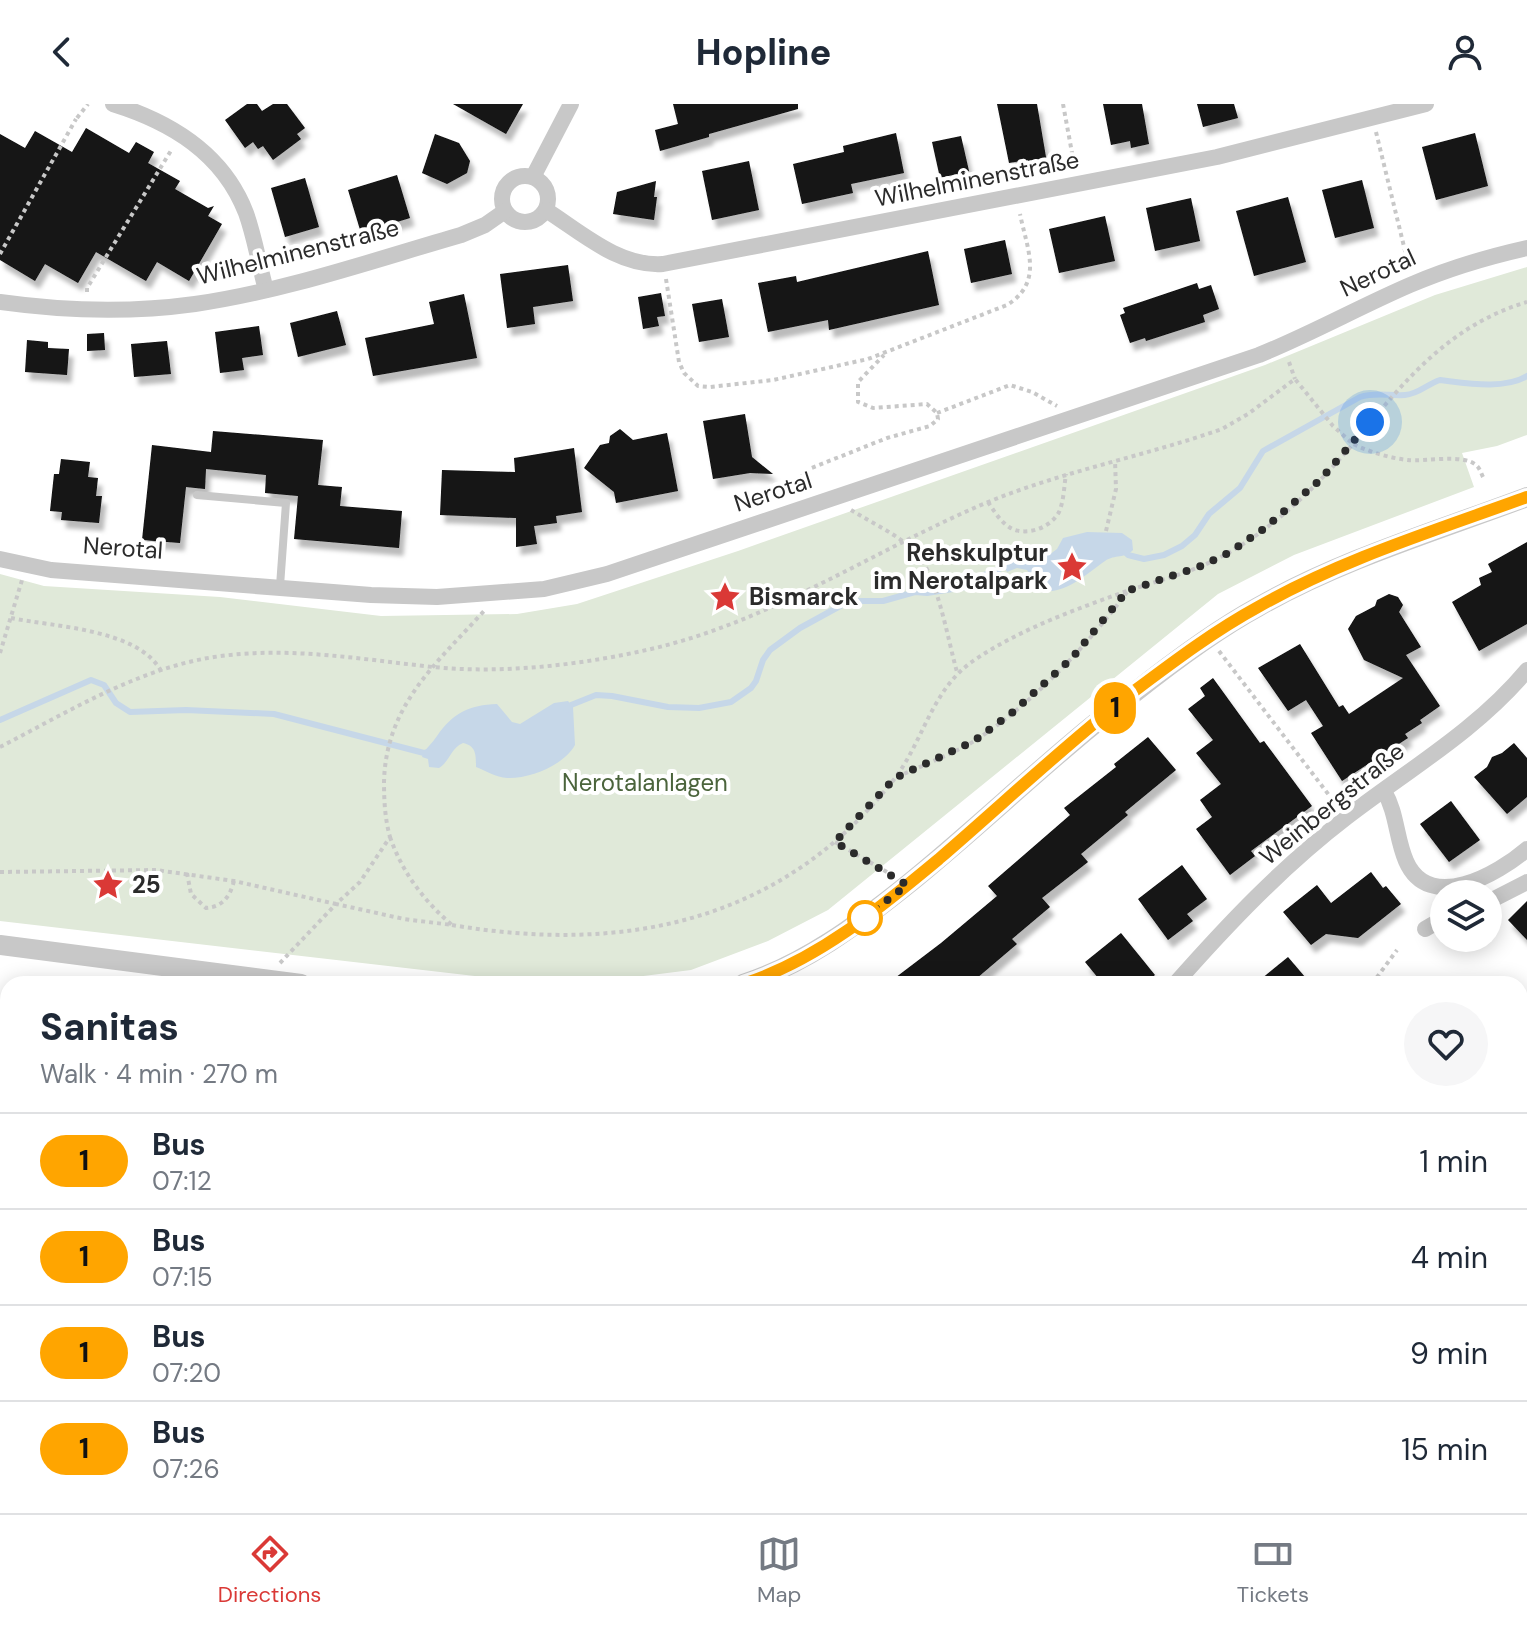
<!DOCTYPE html>
<meta charset="utf-8">
<style>
body{margin:0;font-family:"DM Sans",sans-serif;background:#f6f6f7;color:#1f2937;height:100vh;display:flex;flex-direction:column;font-size:30px;white-space:nowrap}
*{box-sizing:border-box;margin:0}
p{font-size:26px;color:#747a83}
.icon{flex:none;width:44px;height:44px;fill:none;stroke:currentColor;stroke-width:2;stroke-linecap:round;stroke-linejoin:round}
.map{position:relative;flex:1;overflow:hidden}
.side{position:absolute;left:0px;top:872px;width:1528px;height:538px;display:flex;flex-direction:column;background:#fff;border-radius:24px 24px 0 0;box-shadow:0 4px 20px #0003}
.side>*{flex:none}
.badge{padding:0 16px;border-radius:26px;font-size:28px;line-height:52px}
.tools{position:absolute;left:1430px;top:776px;display:grid;gap:16px}
.tools a{display:grid;place-items:center;width:72px;height:72px;border-radius:50%;background:#fff;box-shadow:0 4px 20px #0003;font-size:40px}
.you{position:absolute;width:40px;height:40px;margin:-20px;border:6px solid #fff;border-radius:50%;background:#1a73e8;box-shadow:0 0 0 12px #1a73e833}
.map>.badge{position:absolute;translate:-50% -50%;box-shadow:0 0 0 4px #fff}
.round{display:grid;place-items:center;flex:none;width:84px;height:84px;border-radius:42px;background:#f6f6f7}
.headline{display:flex;align-items:center;justify-content:space-between;height:136px;padding:0 40px}
h1{font-size:38px;font-weight:800;line-height:60px}
ul{padding:0;list-style:none}
li{display:flex;align-items:center;gap:24px;height:96px;padding:0 40px;border-top:2px solid #e0e1e3}
li div{flex:1}
li b{display:block;font-size:30px}
li em{font-style:normal}
li .badge{min-width:88px;font-weight:700;text-align:center}
header{display:flex;justify-content:space-between;align-items:center;height:104px;padding:0 40px;background:#fff;font-size:36px;font-weight:800}
.dock{display:flex;justify-content:space-around;align-items:center;height:112px;border-top:2px solid #e0e1e3;background:#fff;font-size:22px;color:#747a83}
.dock a{display:grid;justify-items:center;gap:4px}
.dock .selected{color:#da3936}
.map>svg:first-child{display:block}
</style>
<header><svg class="icon" aria-label="back" viewBox="0 0 24 24"><path d="M15 5l-7 7 7 7"/></svg>Hopline<svg class="icon" aria-label="person" viewBox="0 0 24 24"><circle cx="12" cy="8" r="4"/><path d="M4 21q1-7 8-7t8 7"/></svg></header>
<div class="map">
<svg width="1527" height="1409" viewBox="0 0 1527 1409">
<defs>
<filter id="shadow"><feDropShadow dx="4.5" dy="8" stdDeviation="2" flood-color="#0004"/></filter>
</defs>
<rect width="100%" height="100%" fill="#fff"/>
<path fill="#e0e9d9" d="M1527,163V331L1497,342L1462,349L1474,383L1294,451L1218,490L828,806L768,837L691,866L580,880L492,874L0,817V470L44,482L220,493L381,512L517,510L577,500L738,447L1265,261L1435,191Z"/>
<g fill="#c6d7e8">
<path d="M1087,428L1122,429L1132,436L1133,446C1125,455 1115,450 1105,457C1082,473 1056,500 1028,480L1030,471L1027,466L1017,464L1007,468L1002,457L1027,440L1035,442L1042,450L1049,451L1057,445L1063,434Z"/>
<path d="M568,597L573,603L575,641C564,661 530,675 507,674C496,673 486,667 476,663C476,650 476,642 463,639C451,644 450,657 439,664L429,663L428,655L422,653C426,643 431,641 437,632C453,609 469,601 497,600L512,618L520,620L554,599Z"/>
</g>
<g fill="none" stroke-linecap="round" stroke-linejoin="round">
<g stroke="#c6d7e8" stroke-width="6">
<path d="M1125,448L1128,451L1144,455L1164,451L1182,442L1195,431L1209,410L1240,384L1263,347L1360,293C1375,288 1389,292 1405,291C1419,290 1427,280 1440,276C1466,279 1504,286 1527,272"/>
<path d="M567,606L571,601L596,591L612,592L668,603L699,604L731,598L751,584L756,577L763,556L770,546L800,524L842,501L856,497H883L915,488L927,489L966,483L984,471L1012,460"/>
<path d="M0,616L91,576L104,581L116,599L130,608L186,606L274,610L424,649L430,647"/>
</g>
</g>
<g fill="#121212" filter="url(#shadow)">
<path d="M247,0H257L262,7L273,0H287L305,24L297,30L301,35L273,56L263,42L258,45L253,38L245,44L225,16Z"/>
<path d="M453,0H523L506,30Z"/>
<path d="M673,0H798V5L709,30V33L660,47L655,26L678,20Z"/>
<path d="M997,0H1037L1047,59L1029,62L1028,56L1009,59Z"/>
<path d="M1103,0H1142L1149,40L1131,44L1130,37L1111,41Z"/>
<path d="M1197,0H1234L1238,14L1203,23Z"/>
<path d="M86,24L129,49L136,38L154,48L148,59L180,77L175,85L208,104L214,102L208,112L222,120L189,177L157,158L146,177L96,148L78,179L45,160L35,177L0,156V30L25,44L35,27L72,48Z"/>
<path d="M896,29L904,69L851,80L853,89L802,100L793,60L844,48L843,42Z"/>
<path d="M1475,29L1488,82L1436,96L1422,43Z"/>
<path d="M435,30L459,39L470,57L467,69L447,80L422,69Z"/>
<path d="M961,32L969,67L940,74L932,38Z"/>
<path d="M749,57L759,106L712,116L702,67Z"/>
<path d="M397,71L410,114L361,129L348,86Z"/>
<path d="M305,74L319,123L285,133L271,84Z"/>
<path d="M1362,76L1374,124L1335,134L1322,86Z"/>
<path d="M656,77L654,93H657L654,116L613,110L617,88Z"/>
<path d="M1288,93L1306,158L1254,172L1236,107Z"/>
<path d="M1191,94L1200,137L1155,147L1146,104Z"/>
<path d="M1105,112L1115,157L1059,169L1049,125Z"/>
<path d="M1005,136L1012,170L971,179L964,145Z"/>
<path d="M928,147L939,201L829,226L828,216L768,228L758,179L796,172L797,178Z"/>
<path d="M568,161L573,197L533,203L535,220L507,224L500,170Z"/>
<path d="M1197,179L1199,185L1211,181L1219,205L1203,211L1205,218L1146,237L1145,234L1130,239L1120,211L1125,209L1123,204Z"/>
<path d="M661,189L665,212L657,213L659,222L643,225L638,193Z"/>
<path d="M464,190L477,254L373,272L365,234L434,220L429,198Z"/>
<path d="M722,195L729,233L699,238L692,200Z"/>
<path d="M337,207L346,241L298,253L290,219Z"/>
<path d="M259,222L263,251L242,254L244,266L220,269L215,228Z"/>
<path d="M104,229L105,246L87,247V230Z"/>
<path d="M27,236L48,238V244L69,245L67,271L25,268Z"/>
<path d="M167,237L171,270L134,273L131,240Z"/>
<path d="M745,310L752,353L773,370L750,369L713,375L703,317Z"/>
<path d="M620,325L633,336L667,329L678,387L616,399L614,388L584,364L600,341L609,339L610,332Z"/>
<path d="M213,327L323,336L318,381L342,383L340,402L402,407L399,444L294,435L298,392L265,389L266,371L206,365L205,385L186,383L180,439L142,436L152,341L211,348Z"/>
<path d="M574,344L582,408L556,412L557,419L534,422L537,440L516,443V414L440,411L442,366L515,368L514,354Z"/>
<path d="M61,355L90,358L88,373L98,374L96,392H102L99,419L61,416L62,408L50,407L54,370H59Z"/>
<path d="M1527,438V520L1479,547L1452,498L1481,481L1479,474L1492,468L1488,460Z"/>
<path d="M1389,490L1398,493L1403,501L1399,508L1421,543L1406,551L1440,602L1420,616L1422,619L1405,630L1408,634L1342,677L1311,629L1323,622L1306,596L1288,607L1258,564L1300,540L1339,603L1343,601L1349,610L1403,574L1364,556L1348,525L1356,512L1375,502L1377,496Z"/>
<path d="M1213,574L1260,639L1264,637L1312,702L1251,747L1255,752L1230,771L1196,725L1212,713L1200,696L1221,680L1196,649L1213,636L1188,605L1205,592L1200,584Z"/>
<path d="M1148,633L1176,666L1125,708L1128,711L1081,750L1088,758L1042,794L1050,803L1012,835L1017,840L970,880H887L941,839L997,792L988,782L1070,711L1064,704L1116,663L1114,660Z"/>
<path d="M1514,639L1527,654V693L1507,710L1474,673L1487,663L1492,653L1502,649Z"/>
<path d="M1451,697L1480,736L1449,758L1420,720Z"/>
<path d="M1182,761L1207,795L1187,810L1193,817L1168,836L1138,795Z"/>
<path d="M1371,768L1383,784L1386,782L1401,800L1358,834L1326,830L1311,841L1283,808L1317,781L1331,799Z"/>
<path d="M1527,797V836L1508,816Z"/>
<path d="M1121,829L1155,871L1144,880H1103L1085,858Z"/>
<path d="M1288,853L1311,880H1255L1272,866Z"/>
</g>
<g fill="none" stroke-linecap="round" stroke-linejoin="round">
<g stroke="#c8c8c8" stroke-width="4" stroke-dasharray="4 4" stroke-linecap="butt">
<path d="M1063,0L1075,65"/>
<path d="M77,14L88,0"/>
<path d="M1376,28L1409,163"/>
<path d="M0,150L76,15"/>
<path d="M666,175L679,258L684,269L698,282L710,283L773,276L868,255L1007,201C1044,178 1027,145 1020,110"/>
<path d="M87,188V184L172,45"/>
<path d="M1289,258L1295,275"/>
<path d="M937,309L1010,281L1032,288L1057,302"/>
<path d="M796,388L795,379L809,365L887,334L930,322L938,315L937,309L927,300L873,304L858,298V278L884,251"/>
<path d="M988,398C994,407 1000,417 1009,423C1024,433 1050,425 1059,408C1064,397 1064,382 1066,370"/>
<path d="M851,406C872,419 896,430 914,446C937,468 948,537 957,568"/>
<path d="M1106,427L1116,385L1115,356"/>
<path d="M11,514C55,523 138,525 161,567"/>
<path d="M1219,547L1335,699"/>
<path d="M0,549L22,476"/>
<path d="M0,643C68,608 137,565 214,553C288,542 359,555 433,563C504,570 581,561 651,545C772,517 874,446 988,398C1064,367 1145,352 1222,325L1248,310L1295,275L1333,322L1353,340C1402,279 1449,221 1527,198"/>
<path d="M897,673C921,662 955,649 976,636C1033,599 1087,542 1127,488"/>
<path d="M390,733C402,768 424,797 452,821L404,815L336,800L360,778L390,733C385,715 384,697 384,678C386,601 436,560 484,507"/>
<path d="M835,738L892,771"/>
<path d="M0,768L156,766L234,777L336,800"/>
<path d="M187,769L191,790L206,804C223,803 230,792 234,777"/>
<path d="M452,821C623,850 780,819 892,678C924,638 931,584 976,555C1021,525 1074,506 1124,488C1151,479 1178,472 1204,461C1263,435 1312,388 1353,340C1370,348 1389,354 1408,356C1425,358 1465,349 1477,362C1480,365 1481,369 1483,373"/>
<path d="M280,859L336,800"/>
<path d="M1372,880L1397,846"/>
<path d="M1520,1005L1527,1001"/>
<path d="M1520,1236L1527,1234"/>
<path d="M884,1409L891,1402"/>
<path d="M1235,1409L1243,1402"/>
</g>
<path stroke="#c8c8c8" stroke-width="8" d="M197,391L286,399L280,482"/>
<g stroke="#c8c8c8" stroke-width="16">
<path d="M113,0C171,18 223,49 246,109C255,134 259,161 266,186"/>
<circle cx="525" cy="95" r="23"/>
<path d="M533,73L571,0"/>
<path d="M546,106C582,129 619,163 663,160L1217,53L1426,0"/>
<path d="M0,198C64,207 130,209 195,200C285,187 374,156 461,131L485,121L505,107"/>
<path d="M0,455L51,466L371,491L437,493L544,485L607,470L1259,251C1311,230 1359,203 1410,181C1447,165 1487,153 1527,144"/>
<path d="M1384,687C1397,709 1396,734 1406,757C1429,810 1498,770 1527,745"/>
<path d="M1488,798L1527,778"/>
<path d="M1425,825L1444,814"/>
<path d="M1175,880C1228,820 1283,762 1347,713C1408,666 1477,626 1527,566"/>
<path d="M0,1144L8,1151"/>
<path d="M270,1402L280,1409"/>
<path d="M549,1409L550,1402"/>
</g>
<g stroke="#c8c8c8" stroke-width="20">
<path d="M0,841L301,880"/>
<path d="M743,880C805,860 857,821 907,781C984,719 1055,648 1134,589C1173,558 1214,527 1258,503C1342,455 1437,427 1527,393"/>
</g>
</g>
<g fill="none" stroke-linecap="round" stroke-linejoin="round">
<defs>
<path id="line" d="M743,880C818,856 880,804 940,754C1004,699 1066,640 1133,588C1173,558 1214,527 1258,503C1342,455 1437,426 1527,393"/>
</defs>
<use href="#line" stroke="#fff" stroke-width="18"/>
<use href="#line" stroke="#ffa500" stroke-width="12"/>
<path stroke="#2b2b2b" stroke-width="8" stroke-dasharray="0 14.4" d="M865,814L859,818L907,781L835,738L895,674L974,637L1013,608L1072,554L1127,487L1204,461L1230,448L1265,424L1321,375L1370,318"/>
</g>
<defs>
<symbol id="sight-bare" viewBox="-9 -9 18 18"><path d="M0-6L1.8-2.2L6-1.7L2.9 1.2L3.7 5.4L0 3.3L-3.7 5.4L-2.9 1.2L-6-1.7L-1.8-2.2Z" fill="#da3936" stroke="#fff" stroke-width="2.5" paint-order="stroke"/></symbol>
</defs>
<g fill-rule="evenodd">
<use href="#sight-bare" x="1050" y="441" width="44" height="44"/>
<use href="#sight-bare" x="703" y="471" width="44" height="44"/>
<use href="#sight-bare" x="86" y="759" width="44" height="44"/>
</g>
<circle fill="#fff" stroke="#ffa500" stroke-width="4" cx="865" cy="814" r="16"/>
<g text-anchor="middle" stroke-width="8" stroke-linejoin="round" paint-order="stroke">
<g font-size="24" fill="#2b2b2b" stroke="#fff">
<text transform="translate(977 75) rotate(-11)" y="8">Wilhelminenstraße</text>
<text transform="translate(298 148) rotate(-14)" y="8">Wilhelminenstraße</text>
<text transform="translate(1378 169) rotate(-25)" y="8">Nerotal</text>
<text transform="translate(773 388) rotate(-18)" y="8">Nerotal</text>
<text transform="translate(123 444) rotate(4)" y="8">Nerotal</text>
<text transform="translate(1332 700) rotate(-39)" y="8">Weinbergstraße</text>
</g>
<g font-size="24" font-weight="bold" fill="#2b2b2b" stroke="#fff" text-anchor="start">
<text x="1048" y="457" text-anchor="end">Rehskulptur<tspan x="1048" dy="28">im Nerotalpark</tspan></text>
<text x="749" y="501">Bismarck</text>
<text x="132" y="789">25</text>
</g>
<g font-size="24" fill="#4b643c" stroke="#fff">
<text x="645" y="687">Nerotalanlagen</text>
</g>
</g>
</svg>
<div class="tools">
<a><svg class="icon" aria-label="layers" viewBox="0 0 24 24"><path d="M12 4l9 5-9 5-9-5zM3 14l9 5 9-5"/></svg></a>
</div>
<div class="you" style="left:1370px;top:318px"></div>
<b class="badge" style="left:1115px;top:604px;background:#ffa500;color:#111">1</b>
<section class="side">
<div class="headline"><div><h1>Sanitas</h1><p>Walk · 4 min · 270 m</p></div><a class="round"><svg class="icon" aria-label="heart" viewBox="0 0 24 24"><path d="M12 20l-8-8c-3-5 5-10 8-4 3-6 11-1 8 4z"/></svg></a></div>
<ul>
<li><span class="badge" style="background:#ffa500;color:#111">1</span><div><b>Bus</b><p>07:12</p></div><em>1 min</em></li>
<li><span class="badge" style="background:#ffa500;color:#111">1</span><div><b>Bus</b><p>07:15</p></div><em>4 min</em></li>
<li><span class="badge" style="background:#ffa500;color:#111">1</span><div><b>Bus</b><p>07:20</p></div><em>9 min</em></li>
<li><span class="badge" style="background:#ffa500;color:#111">1</span><div><b>Bus</b><p>07:26</p></div><em>15 min</em></li>
</ul>
</section>
</div>
<nav class="dock">
<a class="selected"><svg class="icon" aria-label="directions" viewBox="0 0 24 24"><path d="M12 3l9 9-9 9-9-9zM9 14v-3h6M13 9l2 2-2 2"/></svg>Directions</a>
<a><svg class="icon" aria-label="map" viewBox="0 0 24 24"><path d="M3 6l6-2 6 2 6-2v14l-6 2-6-2-6 2zM9 4v14M15 6v14"/></svg>Map</a>
<a><svg class="icon" aria-label="tickets" viewBox="0 0 24 24"><path d="M3 7h18v10H3zM15 7v10"/></svg>Tickets</a>
</nav>
